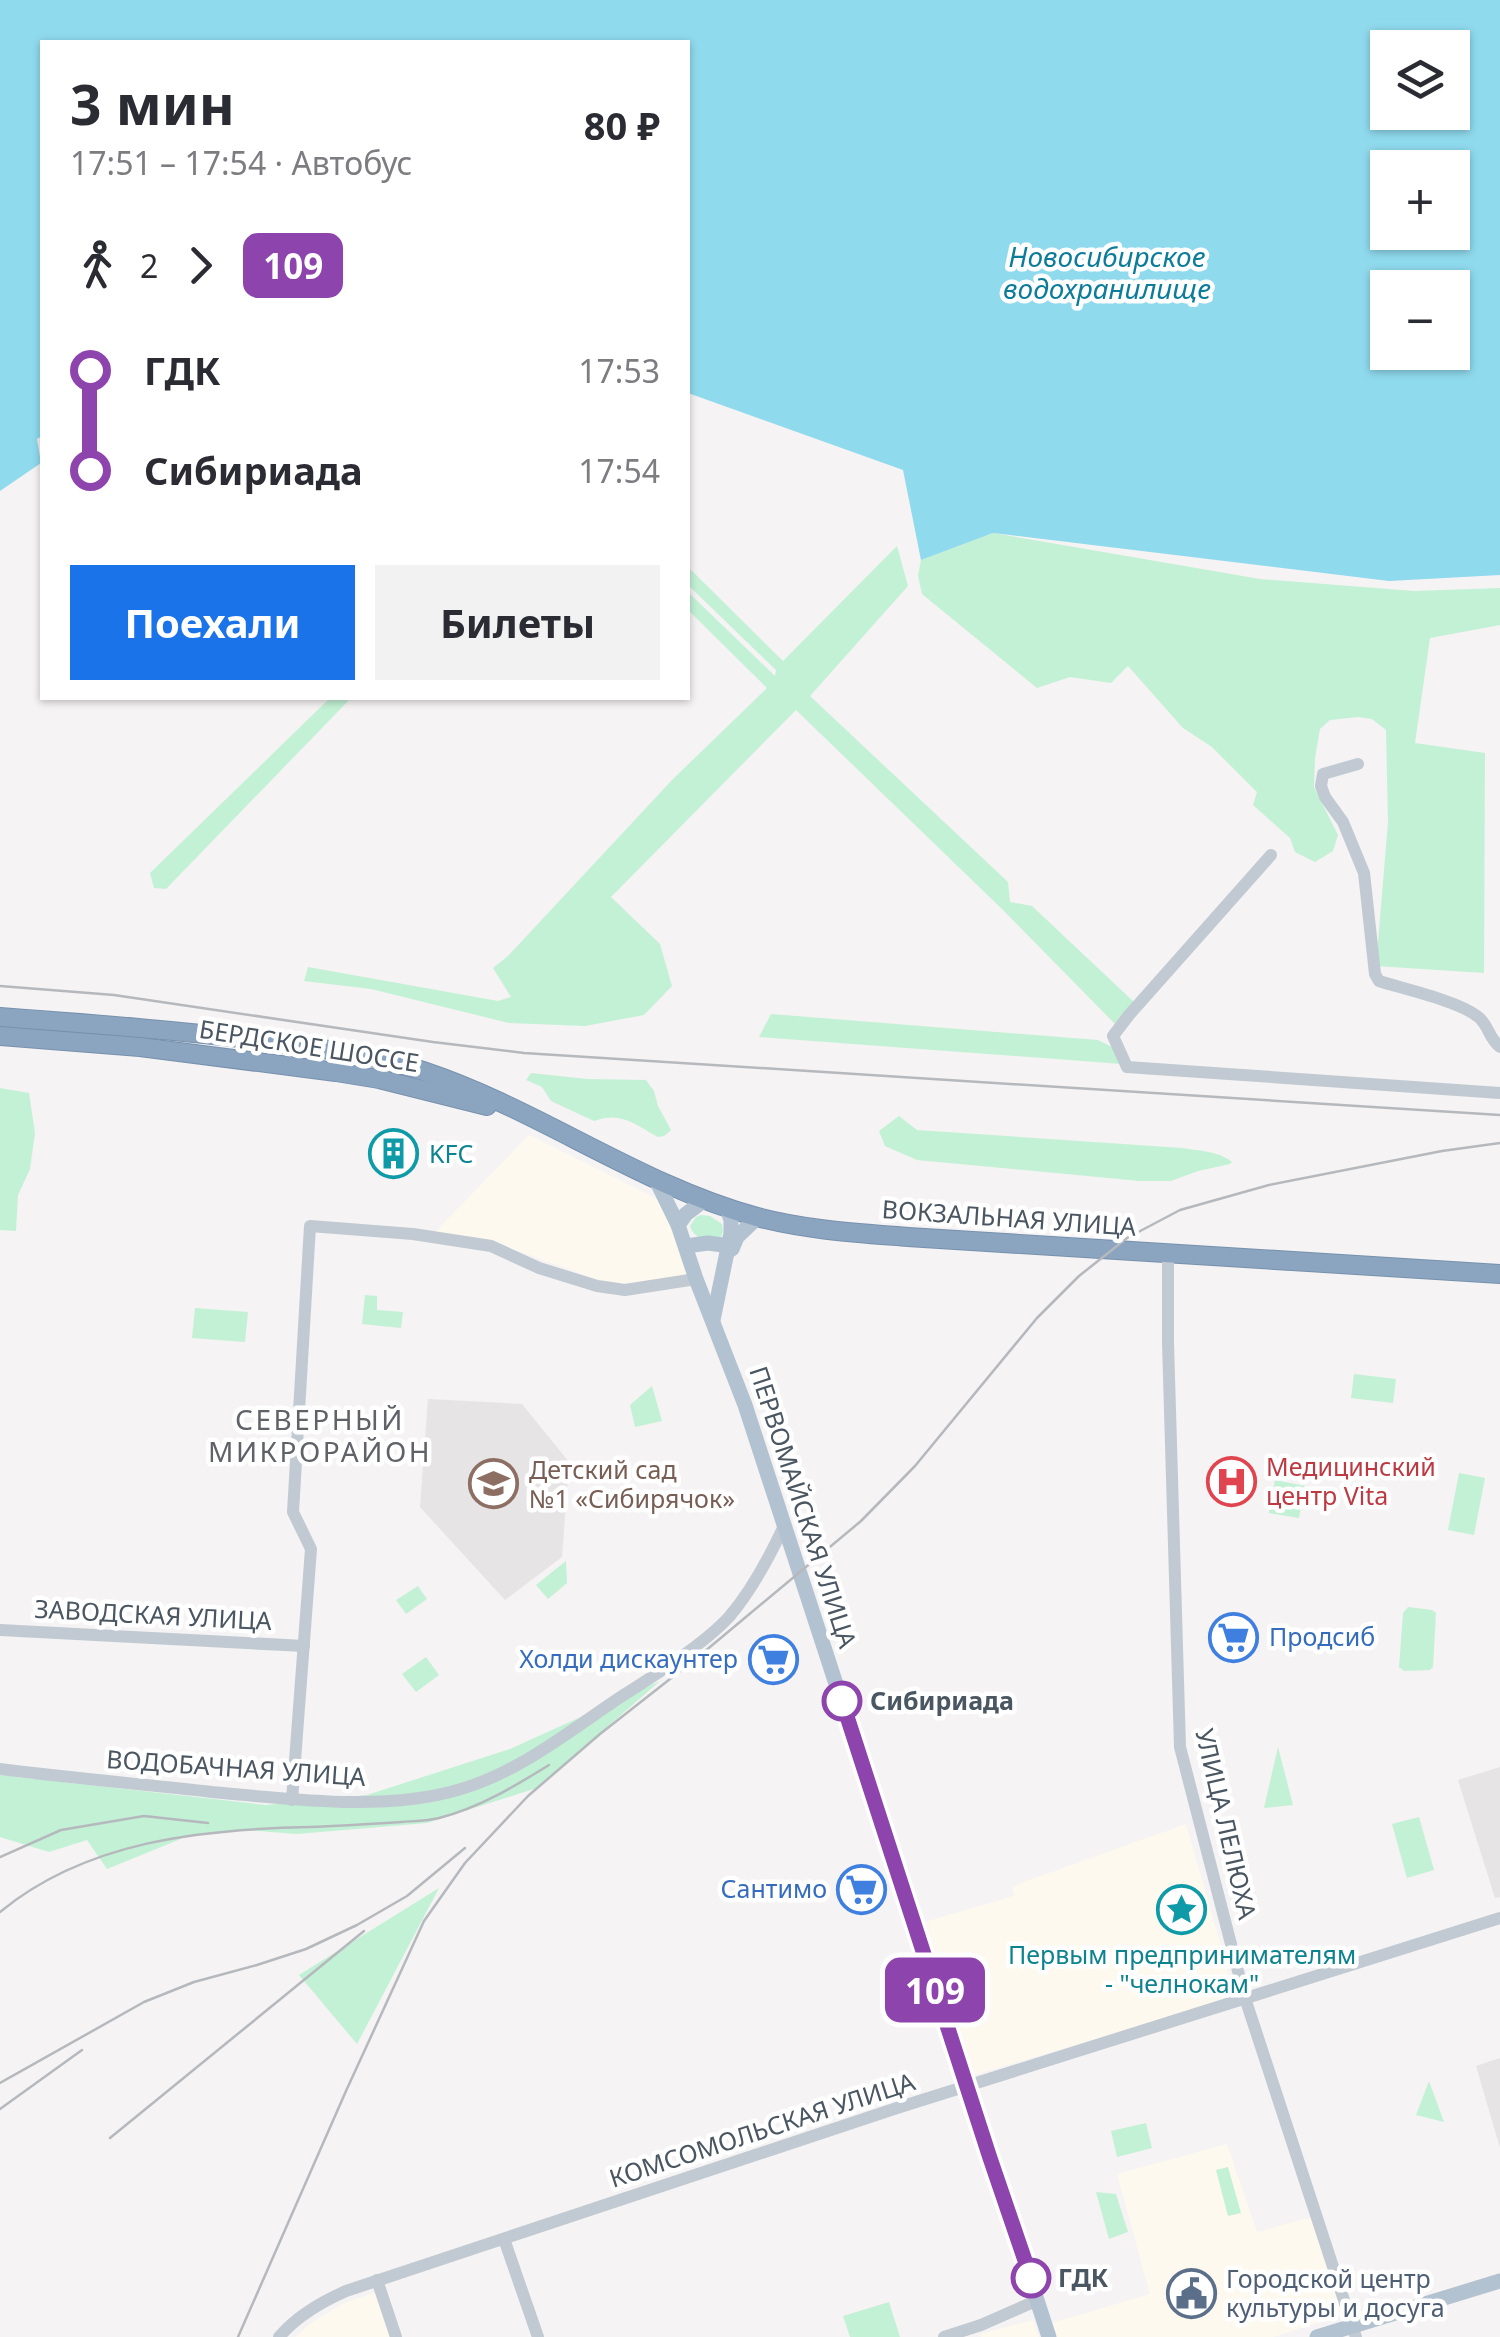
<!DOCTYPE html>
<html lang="ru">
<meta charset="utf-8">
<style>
body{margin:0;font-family:"Noto Sans",sans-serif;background:#f2f2f3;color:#2b2b33;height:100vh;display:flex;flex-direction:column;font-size:38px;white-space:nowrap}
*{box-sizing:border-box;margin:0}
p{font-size:32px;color:#7c7c81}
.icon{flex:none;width:55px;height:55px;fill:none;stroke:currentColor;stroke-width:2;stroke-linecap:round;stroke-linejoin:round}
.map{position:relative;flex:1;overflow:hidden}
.sheet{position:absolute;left:40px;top:40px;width:650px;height:660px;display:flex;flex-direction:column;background:#fff;border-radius:0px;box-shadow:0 2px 8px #0004}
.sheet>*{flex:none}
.badge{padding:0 20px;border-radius:15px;font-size:35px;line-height:65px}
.fabs{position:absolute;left:1370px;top:30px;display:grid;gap:20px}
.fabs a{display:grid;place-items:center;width:100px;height:100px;border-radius:0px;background:#fff;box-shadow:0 2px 8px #0004;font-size:50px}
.map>.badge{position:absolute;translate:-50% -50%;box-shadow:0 0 0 5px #fff}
.legs{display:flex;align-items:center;gap:15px;height:110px;padding:0 30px;font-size:32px}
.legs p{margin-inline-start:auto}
.overview{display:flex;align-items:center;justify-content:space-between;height:170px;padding:0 30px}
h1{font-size:55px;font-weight:700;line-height:75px}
.cta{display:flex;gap:20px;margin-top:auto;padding:20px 30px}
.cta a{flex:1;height:115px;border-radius:0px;background:#1a73e8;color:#fff;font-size:40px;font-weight:700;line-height:115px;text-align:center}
.cta a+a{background:#f2f2f3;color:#2b2b33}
ul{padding:0 30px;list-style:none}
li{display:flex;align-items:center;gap:35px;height:100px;font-size:38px}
li i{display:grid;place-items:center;width:15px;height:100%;margin:0 12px;background:currentColor}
li i::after{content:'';width:25px;height:25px;margin:-12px;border:8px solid;border-radius:50%;background:#fff}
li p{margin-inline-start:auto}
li:first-child i{background:linear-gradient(#0000 50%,currentColor 0)}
li:last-child i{background:linear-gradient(currentColor 50%,#0000 0)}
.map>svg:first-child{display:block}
</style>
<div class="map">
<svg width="1500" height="2337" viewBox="0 0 1500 2337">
<rect width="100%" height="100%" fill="#f5f3f3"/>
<g fill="#fdf9ef">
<path d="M529,1135L665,1203L691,1275L624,1284L596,1279L482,1238L435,1232Z"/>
<path d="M1186,1824L1236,1997L971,2076L921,1923L1014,1896L1012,1888L1018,1884Z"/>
<path d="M1227,2144L1257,2232L1312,2217L1344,2315L1273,2337H1056L1052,2323L1150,2294L1117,2174Z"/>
<path d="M380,2291L395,2337H295L311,2323L344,2303Z"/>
<path d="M1033,2320L1039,2337H981L980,2334Z"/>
</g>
<g fill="#e6e4e5">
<path d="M428,1399L522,1404L569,1462L562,1557L505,1600L420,1507Z"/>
<path d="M1500,1767V1897L1495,1898L1458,1780Z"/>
<path d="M1500,2058V2148L1476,2066Z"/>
</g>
<g fill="#c3f1d5">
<path d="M993,533L1260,579L1414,591L1500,588V625L1430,638L1415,743L1485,753L1484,973L1376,966L1388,822L1386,730L1372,719L1358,717L1330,720L1320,729L1315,758L1314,787L1338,835L1333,851L1315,862L1295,852L1290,838L1253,805L1257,792L1212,747L1183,728L1128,666L1111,683L1070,677L1037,688L922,594L918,576L921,560Z"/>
<path d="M897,546L908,586L810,696L1008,882L1010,902L1032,906L1135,1003L1115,1024L1003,910L796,710L611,897L660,944L672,986L644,1015L585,1026L509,1023L371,989L304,981L308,967L498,1001L511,997L493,968L508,956L672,780L767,688L688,610V592L775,676L776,670L688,585V567L783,661Z"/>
<path d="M330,698H351L166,889L154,888L150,873Z"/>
<path d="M771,1014L1098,1040L1122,1052V1064L759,1037Z"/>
<path d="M531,1073L587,1079L646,1080L654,1091L658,1106L671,1130L664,1136L658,1137C634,1124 621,1111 594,1121L551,1101L542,1087L526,1080Z"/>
<path d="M0,1088L29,1093L35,1133L30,1169L18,1195L16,1231L0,1230Z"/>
<path d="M899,1116L917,1130L1182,1148C1199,1151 1219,1151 1232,1162L1230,1164L1198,1171L1171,1181H1140L917,1160L885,1146L879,1131Z"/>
<path d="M701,1215L710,1216L722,1224L723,1232L720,1239C706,1238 695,1241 690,1226L696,1217Z"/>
<path d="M365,1295L377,1296V1310L403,1312L401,1328L362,1324Z"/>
<path d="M195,1308L248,1312L245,1342L192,1338Z"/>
<path d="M1354,1374L1396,1379L1393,1403L1351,1398Z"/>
<path d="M652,1386L662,1421L635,1427L630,1405Z"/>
<path d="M1459,1473L1485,1478L1474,1535L1448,1530Z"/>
<path d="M1275,1480L1305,1486L1299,1518L1269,1513Z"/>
<path d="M566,1561L567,1583L548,1599L536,1585Z"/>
<path d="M418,1586L427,1599L406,1614L396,1600Z"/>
<path d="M1408,1607L1432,1610L1436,1613L1433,1667L1430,1670L1404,1671L1399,1667L1403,1613Z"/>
<path d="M426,1657L439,1675L416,1692L402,1674Z"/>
<path d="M660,1681L537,1788L427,1823L297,1834L246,1830L188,1836L107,1869L87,1840L49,1852L0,1837V1775L266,1805L367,1795L510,1749Z"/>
<path d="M1278,1747L1293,1805L1264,1808Z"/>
<path d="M1419,1817L1434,1870L1407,1878L1392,1824Z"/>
<path d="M439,1888L357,2044L299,1975Z"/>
<path d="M1429,2081L1444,2122L1416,2115Z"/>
<path d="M1146,2123L1152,2148L1117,2157L1111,2131Z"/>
<path d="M1228,2167L1241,2213L1228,2216L1216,2170Z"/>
<path d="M1096,2192L1116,2194L1128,2232L1109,2239Z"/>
<path d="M889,2302L900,2337H850L843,2316Z"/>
</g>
<path fill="#90daee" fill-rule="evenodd" d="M0,0H1500V575L1389,581L993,533L921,560L903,470L688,393V42H42V436L37,439L41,463L0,491ZM1388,48H1452V112H1388ZM1388,168H1452V232H1388ZM1388,288H1452V352H1388Z"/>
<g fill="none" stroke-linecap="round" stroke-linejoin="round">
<defs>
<g id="highway">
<path d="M0,1017C94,1024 187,1031 281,1043C328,1050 377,1055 423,1071C538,1109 639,1185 757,1217C806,1230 858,1233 908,1237L1500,1274"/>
<path d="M0,1036L140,1047L336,1072L379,1079L487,1106"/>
</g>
</defs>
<use href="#highway" stroke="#7690ad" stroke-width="20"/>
<g stroke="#c1cad2" stroke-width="12">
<path d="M1358,764L1323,774L1321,786L1325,797L1343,822L1364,873L1375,974L1379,981C1404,989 1458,1001 1477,1016C1488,1023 1489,1039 1500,1047"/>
<path d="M1271,855L1129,1015L1113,1036L1127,1067L1500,1093"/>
<path d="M1168,1254V1343L1180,1747L1245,1998L1356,2337"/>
<path d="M0,1630L304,1646"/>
<path d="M0,1769C71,1778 141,1784 212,1792C290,1799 386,1812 461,1789C519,1772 570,1731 619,1698C652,1677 703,1645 729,1617C752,1590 769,1558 784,1526"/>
<path d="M292,1800L311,1549L293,1512L310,1226L413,1234L491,1246L539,1268L597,1286L625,1290L696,1279"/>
<path d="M504,2239L538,2337"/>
<path d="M377,2280L396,2337"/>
<path d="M279,2337C297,2316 321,2302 346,2291L897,2108L1500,1918"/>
<path d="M944,2337L981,2325L1038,2300"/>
</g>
<g stroke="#b3c2d1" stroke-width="15">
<path d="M655,1178L678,1225L696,1279L745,1405L1049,2337"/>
<path d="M678,1225L686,1214L706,1199"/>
<path d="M686,1246L708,1243L730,1246"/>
<path d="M732,1249L737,1237L758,1217"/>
<path d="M713,1320L731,1233V1220L726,1206"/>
<path d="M1317,2337L1500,2281"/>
</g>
<use href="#highway" stroke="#8ba5c1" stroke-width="18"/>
<g stroke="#b5b8bd" stroke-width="2.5">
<path d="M0,986L114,995L433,1042L524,1053L1500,1115"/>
<path d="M0,1857L61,1830L144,1816L208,1823"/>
<path d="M0,1912C86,1841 202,1829 310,1827C341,1826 371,1824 401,1822C414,1821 428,1821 439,1818C479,1808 515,1786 549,1765"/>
<path d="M0,2083L144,2002L194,1982L257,1965L306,1949L357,1925L407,1896L465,1848"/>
<path d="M0,2109L82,2050"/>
<path d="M110,2138L364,1931"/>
<path d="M238,2337L346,2091L424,1921L465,1863L528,1796L600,1734L698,1657L861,1521L915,1466L1037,1318L1079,1276L1127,1238L1180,1210L1269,1185L1442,1151L1500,1143"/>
</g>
</g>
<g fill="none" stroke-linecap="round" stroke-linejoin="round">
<defs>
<path id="line-1" d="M842,1701L990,2158L1031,2278"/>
</defs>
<use href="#line-1" stroke="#fff" stroke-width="22"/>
<use href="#line-1" stroke="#8e44ad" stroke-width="15"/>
</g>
<defs>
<symbol id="building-ring" viewBox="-11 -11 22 22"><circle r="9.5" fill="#fff" stroke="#0f9aa8" stroke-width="1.5"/><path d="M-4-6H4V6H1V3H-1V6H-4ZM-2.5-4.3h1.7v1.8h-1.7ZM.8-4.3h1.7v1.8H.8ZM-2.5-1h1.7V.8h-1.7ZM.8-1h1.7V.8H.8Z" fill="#0f9aa8"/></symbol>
<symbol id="hospital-ring" viewBox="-11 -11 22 22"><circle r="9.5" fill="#fff" stroke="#e0444e" stroke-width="1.5"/><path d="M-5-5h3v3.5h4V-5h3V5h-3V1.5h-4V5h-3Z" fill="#e0444e"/></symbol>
<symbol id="school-ring" viewBox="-11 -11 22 22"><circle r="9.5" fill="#fff" stroke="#8d6e63" stroke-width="1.5"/><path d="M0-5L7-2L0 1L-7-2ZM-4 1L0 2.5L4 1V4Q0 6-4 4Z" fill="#8d6e63"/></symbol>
<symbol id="supermarket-ring" viewBox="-11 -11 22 22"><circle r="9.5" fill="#fff" stroke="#3f7fe0" stroke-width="1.5"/><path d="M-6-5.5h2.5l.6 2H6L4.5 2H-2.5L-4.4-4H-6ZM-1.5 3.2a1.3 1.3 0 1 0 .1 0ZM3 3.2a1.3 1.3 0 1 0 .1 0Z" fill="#3f7fe0"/></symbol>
<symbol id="sight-ring" viewBox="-11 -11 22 22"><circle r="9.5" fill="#fff" stroke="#0f9aa8" stroke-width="1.5"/><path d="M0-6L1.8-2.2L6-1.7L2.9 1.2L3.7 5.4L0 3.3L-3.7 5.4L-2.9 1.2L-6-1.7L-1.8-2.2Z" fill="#0f9aa8"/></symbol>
<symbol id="civic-ring" viewBox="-11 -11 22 22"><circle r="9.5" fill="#fff" stroke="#5c6f8a" stroke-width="1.5"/><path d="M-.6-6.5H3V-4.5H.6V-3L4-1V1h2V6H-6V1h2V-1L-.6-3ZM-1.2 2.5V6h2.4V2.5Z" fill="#5c6f8a"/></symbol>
</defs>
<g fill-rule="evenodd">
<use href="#building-ring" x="366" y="1126" width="55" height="55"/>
<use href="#hospital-ring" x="1204" y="1454" width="55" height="55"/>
<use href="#school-ring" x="466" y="1456" width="55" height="55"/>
<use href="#supermarket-ring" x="1206" y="1610" width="55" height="55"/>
<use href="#supermarket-ring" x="746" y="1632" width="55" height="55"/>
<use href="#supermarket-ring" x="834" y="1862" width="55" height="55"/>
<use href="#sight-ring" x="1154" y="1882" width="55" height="55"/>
<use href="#civic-ring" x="1164" y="2266" width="55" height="55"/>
</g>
<g fill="#fff" stroke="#8e44ad" stroke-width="5">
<circle cx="842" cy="1701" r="18"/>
<circle cx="1031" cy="2278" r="18"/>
</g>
<g text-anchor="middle" stroke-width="9" stroke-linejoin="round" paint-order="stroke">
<g font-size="25" fill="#4a5661" stroke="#fff">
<text transform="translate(309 1046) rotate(9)" y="9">БЕРДСКОЕ ШОССЕ</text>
<text transform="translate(1009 1218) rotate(4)" y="9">ВОКЗАЛЬНАЯ УЛИЦА</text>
<text transform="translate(803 1507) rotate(72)" y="9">ПЕРВОМАЙСКАЯ УЛИЦА</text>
<text transform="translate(153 1615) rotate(3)" y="9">ЗАВОДСКАЯ УЛИЦА</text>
<text transform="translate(236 1768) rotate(4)" y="9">ВОДОБАЧНАЯ УЛИЦА</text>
<text transform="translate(1226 1824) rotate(77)" y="9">УЛИЦА ЛЕЛЮХА</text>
<text transform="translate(762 2130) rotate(-18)" y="9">КОМСОМОЛЬСКАЯ УЛИЦА</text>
</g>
<g font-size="25" fill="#0d838f" stroke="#fff" text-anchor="start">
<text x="429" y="1163">KFC</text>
<text x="1182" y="1964" text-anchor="middle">Первым предпринимателям<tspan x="1182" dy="29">- "челнокам"</tspan></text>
</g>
<g font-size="25" fill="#be3a42" stroke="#fff" text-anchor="start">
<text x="1266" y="1476">Медицинский<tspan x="1266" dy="29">центр Vita</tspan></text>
</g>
<g font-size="25" fill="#785e54" stroke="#fff" text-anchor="start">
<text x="529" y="1479">Детский сад<tspan x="529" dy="29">№1 «Сибирячок»</tspan></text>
</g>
<g font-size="25" fill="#366cbe" stroke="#fff" text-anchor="end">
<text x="1269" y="1646" text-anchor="start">Продсиб</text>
<text x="738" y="1668">Холди дискаунтер</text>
<text x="827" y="1898">Сантимо</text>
</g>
<g font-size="25" font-weight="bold" fill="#4a5661" stroke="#fff" text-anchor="start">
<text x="870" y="1710">Сибириада</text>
<text x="1058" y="2287">ГДК</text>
</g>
<g font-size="25" fill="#4e5e75" stroke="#fff" text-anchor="start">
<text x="1226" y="2288">Городской центр<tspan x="1226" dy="29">культуры и досуга</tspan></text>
</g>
<g font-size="28" font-style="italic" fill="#0c7c9b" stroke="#fff">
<text x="1107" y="267">Новосибирское<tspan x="1107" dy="32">водохранилище</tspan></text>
</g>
<g font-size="28" letter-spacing="2.5" fill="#5f6368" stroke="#fff">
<text x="320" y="1430">СЕВЕРНЫЙ<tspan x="320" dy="32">МИКРОРАЙОН</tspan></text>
</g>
</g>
</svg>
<div class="fabs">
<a><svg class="icon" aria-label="layers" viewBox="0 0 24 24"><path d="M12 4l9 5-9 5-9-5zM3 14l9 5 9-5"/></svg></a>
<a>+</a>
<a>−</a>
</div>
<b class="badge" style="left:935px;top:1990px;background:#8e44ad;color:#fff">109</b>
<section class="sheet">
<div class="overview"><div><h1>3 мин</h1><p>17:51 – 17:54 · Автобус</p></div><b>80 ₽</b></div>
<div class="legs"><svg class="icon" aria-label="walk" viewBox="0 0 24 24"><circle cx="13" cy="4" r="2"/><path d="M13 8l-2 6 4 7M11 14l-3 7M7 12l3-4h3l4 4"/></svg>2<svg class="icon" aria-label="forward" viewBox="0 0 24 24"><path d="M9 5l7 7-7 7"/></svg><b class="badge" style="background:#8e44ad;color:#fff">109</b></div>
<ul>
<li><i style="color:#8e44ad"></i><b>ГДК</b><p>17:53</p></li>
<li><i style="color:#8e44ad"></i><b>Сибириада</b><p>17:54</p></li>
</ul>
<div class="cta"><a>Поехали</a><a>Билеты</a></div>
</section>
</div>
